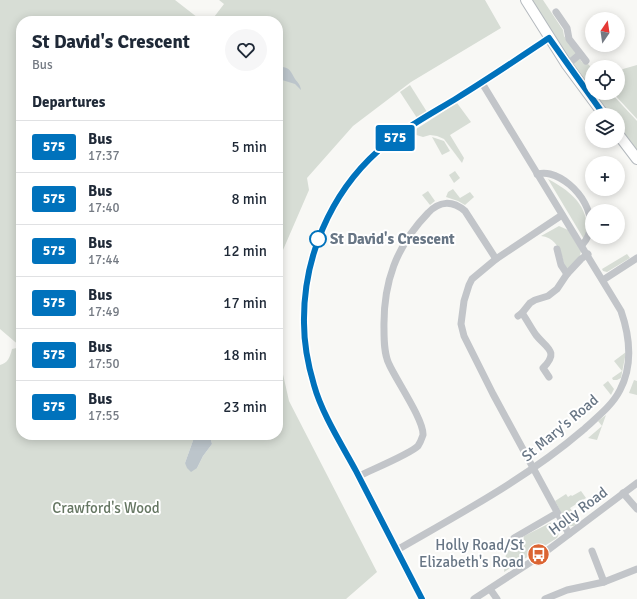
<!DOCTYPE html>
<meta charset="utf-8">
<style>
body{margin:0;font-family:Signika,sans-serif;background:#f6f6f7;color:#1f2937;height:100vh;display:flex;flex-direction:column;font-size:15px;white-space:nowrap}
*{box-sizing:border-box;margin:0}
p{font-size:13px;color:#747a83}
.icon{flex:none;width:22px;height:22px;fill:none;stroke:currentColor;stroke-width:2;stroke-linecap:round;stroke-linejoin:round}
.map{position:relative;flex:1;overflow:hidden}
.side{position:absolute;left:16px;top:16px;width:267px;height:424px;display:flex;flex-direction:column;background:#fff;border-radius:16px;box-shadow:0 2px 10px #0003}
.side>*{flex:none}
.badge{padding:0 8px;border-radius:3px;font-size:14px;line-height:26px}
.needle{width:26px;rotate:13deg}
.controls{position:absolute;left:585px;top:12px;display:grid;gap:8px}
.controls a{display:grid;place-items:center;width:40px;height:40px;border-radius:50%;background:#fff;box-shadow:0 2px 10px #0003;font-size:20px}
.map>.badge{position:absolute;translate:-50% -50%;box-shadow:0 0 0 2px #fff}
h2{padding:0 16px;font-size:15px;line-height:36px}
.round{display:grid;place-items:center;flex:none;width:42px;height:42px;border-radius:21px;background:#f6f6f7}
.headline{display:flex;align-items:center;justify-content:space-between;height:68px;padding:0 16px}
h1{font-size:19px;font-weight:700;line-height:30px}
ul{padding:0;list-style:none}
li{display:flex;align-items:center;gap:12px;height:52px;padding:0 16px;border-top:1px solid #e0e1e3}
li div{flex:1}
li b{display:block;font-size:15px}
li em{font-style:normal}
li .badge{min-width:44px;font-weight:700;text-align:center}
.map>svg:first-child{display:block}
</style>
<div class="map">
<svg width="637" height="599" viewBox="0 0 637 599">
<rect width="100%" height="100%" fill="#f8f8f5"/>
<g fill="#d7ddd5">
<path d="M0,0H175L202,21H21V435H195L185,463L197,468L203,456L212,444L210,436L208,435H278V352L289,401L377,572L346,599H0V365C8,363 10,357 12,349L21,347L0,329Z"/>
<path d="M219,0H485L501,28L411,82L353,126L307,178L309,190L283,250L278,289V21H211L224,4Z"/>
<path d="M528,0H543L563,30L564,36L582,62L588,64L592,68V79L586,84Z"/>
<path d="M637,65V119L613,93H618V73L623,69Z"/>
<path d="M410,85L427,112L417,118L400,92Z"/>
<path d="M595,93H611L637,121V151L618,125V115H611Z"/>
<path d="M457,103L471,122L450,135L464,158L462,163L444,139L437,136L430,135L423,137L410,133Z"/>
<path d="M432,137L444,141L450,151L442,155Z"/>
<path d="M455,171L460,178L454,183L449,175Z"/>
<path d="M548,179C573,192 593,210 585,241Z"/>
<path d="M453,189L460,198L470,192L474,197L465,205L458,201L446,197L448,192Z"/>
<path d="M428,191L435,201L430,205L422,195Z"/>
<path d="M559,226L568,230L581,251L580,256L566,271C562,256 559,238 541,236Z"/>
<path d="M627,254L630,258L607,272L603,271L602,269Z"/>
<path d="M626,352L621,378L617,380H613L612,378L622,371L614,361Z"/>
<path d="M634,380L637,381V395L629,393Z"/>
<path d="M608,381L614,389L611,395L603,385Z"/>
<path d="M606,415L597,440L588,438L602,426L598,421Z"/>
<path d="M581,491L586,498L570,508L579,522L574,526H568L555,501L566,494L568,497L571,495L572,496Z"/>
<path d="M554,521C557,527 561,532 557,538L504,572L507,545L506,540L511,537L518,544C523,544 523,541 524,536Z"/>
</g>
<g fill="#bcc5cb">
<path d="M281,67C290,67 291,72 295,79C298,83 300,84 301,90L295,84L279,79L278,68Z"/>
<path d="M195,435H208L210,436L212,444L203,456L197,468L191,472L187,468L185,463Z"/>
</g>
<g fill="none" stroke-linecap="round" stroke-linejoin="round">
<defs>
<g id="secondary">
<path d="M526,0L567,65L604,115"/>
<path d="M618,134L637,159"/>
</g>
</defs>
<use href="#secondary" stroke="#b4b9be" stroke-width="12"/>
<g stroke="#c2c5c9" stroke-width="7">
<path d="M556,12L567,28L569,39L586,61"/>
<path d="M567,65L580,54"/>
<path d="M537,174C542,173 546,173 550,174C577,181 605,221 582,245"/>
<path d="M562,215L496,259L472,279L469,285L464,301L461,324L464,336L493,394L569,534"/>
<path d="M557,249L561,265L567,274"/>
<path d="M603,280L637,258"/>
<path d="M522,313L530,303L535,300L548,296L557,289L567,274L581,259L588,254"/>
<path d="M518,316L522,313C527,320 531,328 536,335C546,348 560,351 543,368L549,377"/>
<path d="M359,476C371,470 410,454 418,446C420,443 422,438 423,435C424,420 396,380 389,364C384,354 384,340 384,329C383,283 396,246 428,213C439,201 452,200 465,211L496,259"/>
<path d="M623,493L637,509"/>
<path d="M514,538L557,513"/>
<path d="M397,550C461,513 527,478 583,430C596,418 612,406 620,390C633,365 630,337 621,311L482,83"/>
<path d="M592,551L604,582"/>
<path d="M490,589L497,599"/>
<path d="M422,599C401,557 380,515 357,474C343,447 322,414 314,385C308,365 304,344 304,323C303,258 330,194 378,151C404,128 435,112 463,94C492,76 520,57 549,38"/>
<path d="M474,599L540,556L637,483"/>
<path d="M545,599L567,590L604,582L637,569"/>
</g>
<use href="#secondary" stroke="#fff" stroke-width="10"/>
</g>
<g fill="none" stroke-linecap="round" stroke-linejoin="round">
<defs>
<path id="line" d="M422,599C400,556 378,513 356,471C342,445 322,414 314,385C308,365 304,344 304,323C303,258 330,194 378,151C402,129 431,114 457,98C488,79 519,58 549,38L604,115"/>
</defs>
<use href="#line" stroke="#fff" stroke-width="9"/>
<use href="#line" stroke="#0072bc" stroke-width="6"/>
</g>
<defs>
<symbol id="bus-disc" viewBox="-11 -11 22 22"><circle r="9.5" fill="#db6432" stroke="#fff"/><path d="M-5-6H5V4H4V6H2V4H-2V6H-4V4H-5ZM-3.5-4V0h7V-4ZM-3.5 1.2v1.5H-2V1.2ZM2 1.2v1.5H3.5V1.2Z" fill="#fff"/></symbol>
</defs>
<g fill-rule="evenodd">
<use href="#bus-disc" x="526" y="542" width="25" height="25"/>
</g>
<circle fill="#fff" stroke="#0072bc" stroke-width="2" cx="318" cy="239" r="8"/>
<g text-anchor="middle" stroke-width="4" stroke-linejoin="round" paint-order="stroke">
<g font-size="15" font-weight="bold" fill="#687685" stroke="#fff" text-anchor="start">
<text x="330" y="244">St David's Crescent</text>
</g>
<g font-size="15" fill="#687685" stroke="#fff">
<text transform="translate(560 428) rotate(-40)" y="5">St Mary's Road</text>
<text transform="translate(578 511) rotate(-37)" y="5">Holly Road</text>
</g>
<g font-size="15" fill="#667763" stroke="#fff">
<text x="106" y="513">Crawford's Wood</text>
</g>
<g font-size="15" fill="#687685" stroke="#fff" text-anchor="end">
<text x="524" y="550">Holly Road/St<tspan x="524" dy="17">Elizabeth's Road</tspan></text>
</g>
</g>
</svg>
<div class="controls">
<a><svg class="needle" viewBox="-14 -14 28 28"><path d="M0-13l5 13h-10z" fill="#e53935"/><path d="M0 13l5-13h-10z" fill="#747a83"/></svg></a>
<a><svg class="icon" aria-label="locate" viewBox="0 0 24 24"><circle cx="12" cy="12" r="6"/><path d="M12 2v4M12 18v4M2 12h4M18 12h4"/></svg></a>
<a><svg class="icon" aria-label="layers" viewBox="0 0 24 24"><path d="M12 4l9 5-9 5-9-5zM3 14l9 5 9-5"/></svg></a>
<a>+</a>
<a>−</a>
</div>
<b class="badge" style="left:395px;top:138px;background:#0072bc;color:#fff">575</b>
<section class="side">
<div class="headline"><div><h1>St David's Crescent</h1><p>Bus</p></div><a class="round"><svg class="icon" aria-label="heart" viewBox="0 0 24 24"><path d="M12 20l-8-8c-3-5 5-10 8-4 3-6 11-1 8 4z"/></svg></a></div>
<h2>Departures</h2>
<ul>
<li><span class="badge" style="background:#0072bc;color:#fff">575</span><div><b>Bus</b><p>17:37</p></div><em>5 min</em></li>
<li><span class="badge" style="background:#0072bc;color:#fff">575</span><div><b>Bus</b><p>17:40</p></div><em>8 min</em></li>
<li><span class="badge" style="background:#0072bc;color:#fff">575</span><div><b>Bus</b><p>17:44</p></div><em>12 min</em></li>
<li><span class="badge" style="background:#0072bc;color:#fff">575</span><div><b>Bus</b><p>17:49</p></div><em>17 min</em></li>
<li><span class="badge" style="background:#0072bc;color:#fff">575</span><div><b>Bus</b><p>17:50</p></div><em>18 min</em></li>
<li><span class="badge" style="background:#0072bc;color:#fff">575</span><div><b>Bus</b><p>17:55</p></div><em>23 min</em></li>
</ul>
</section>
</div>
